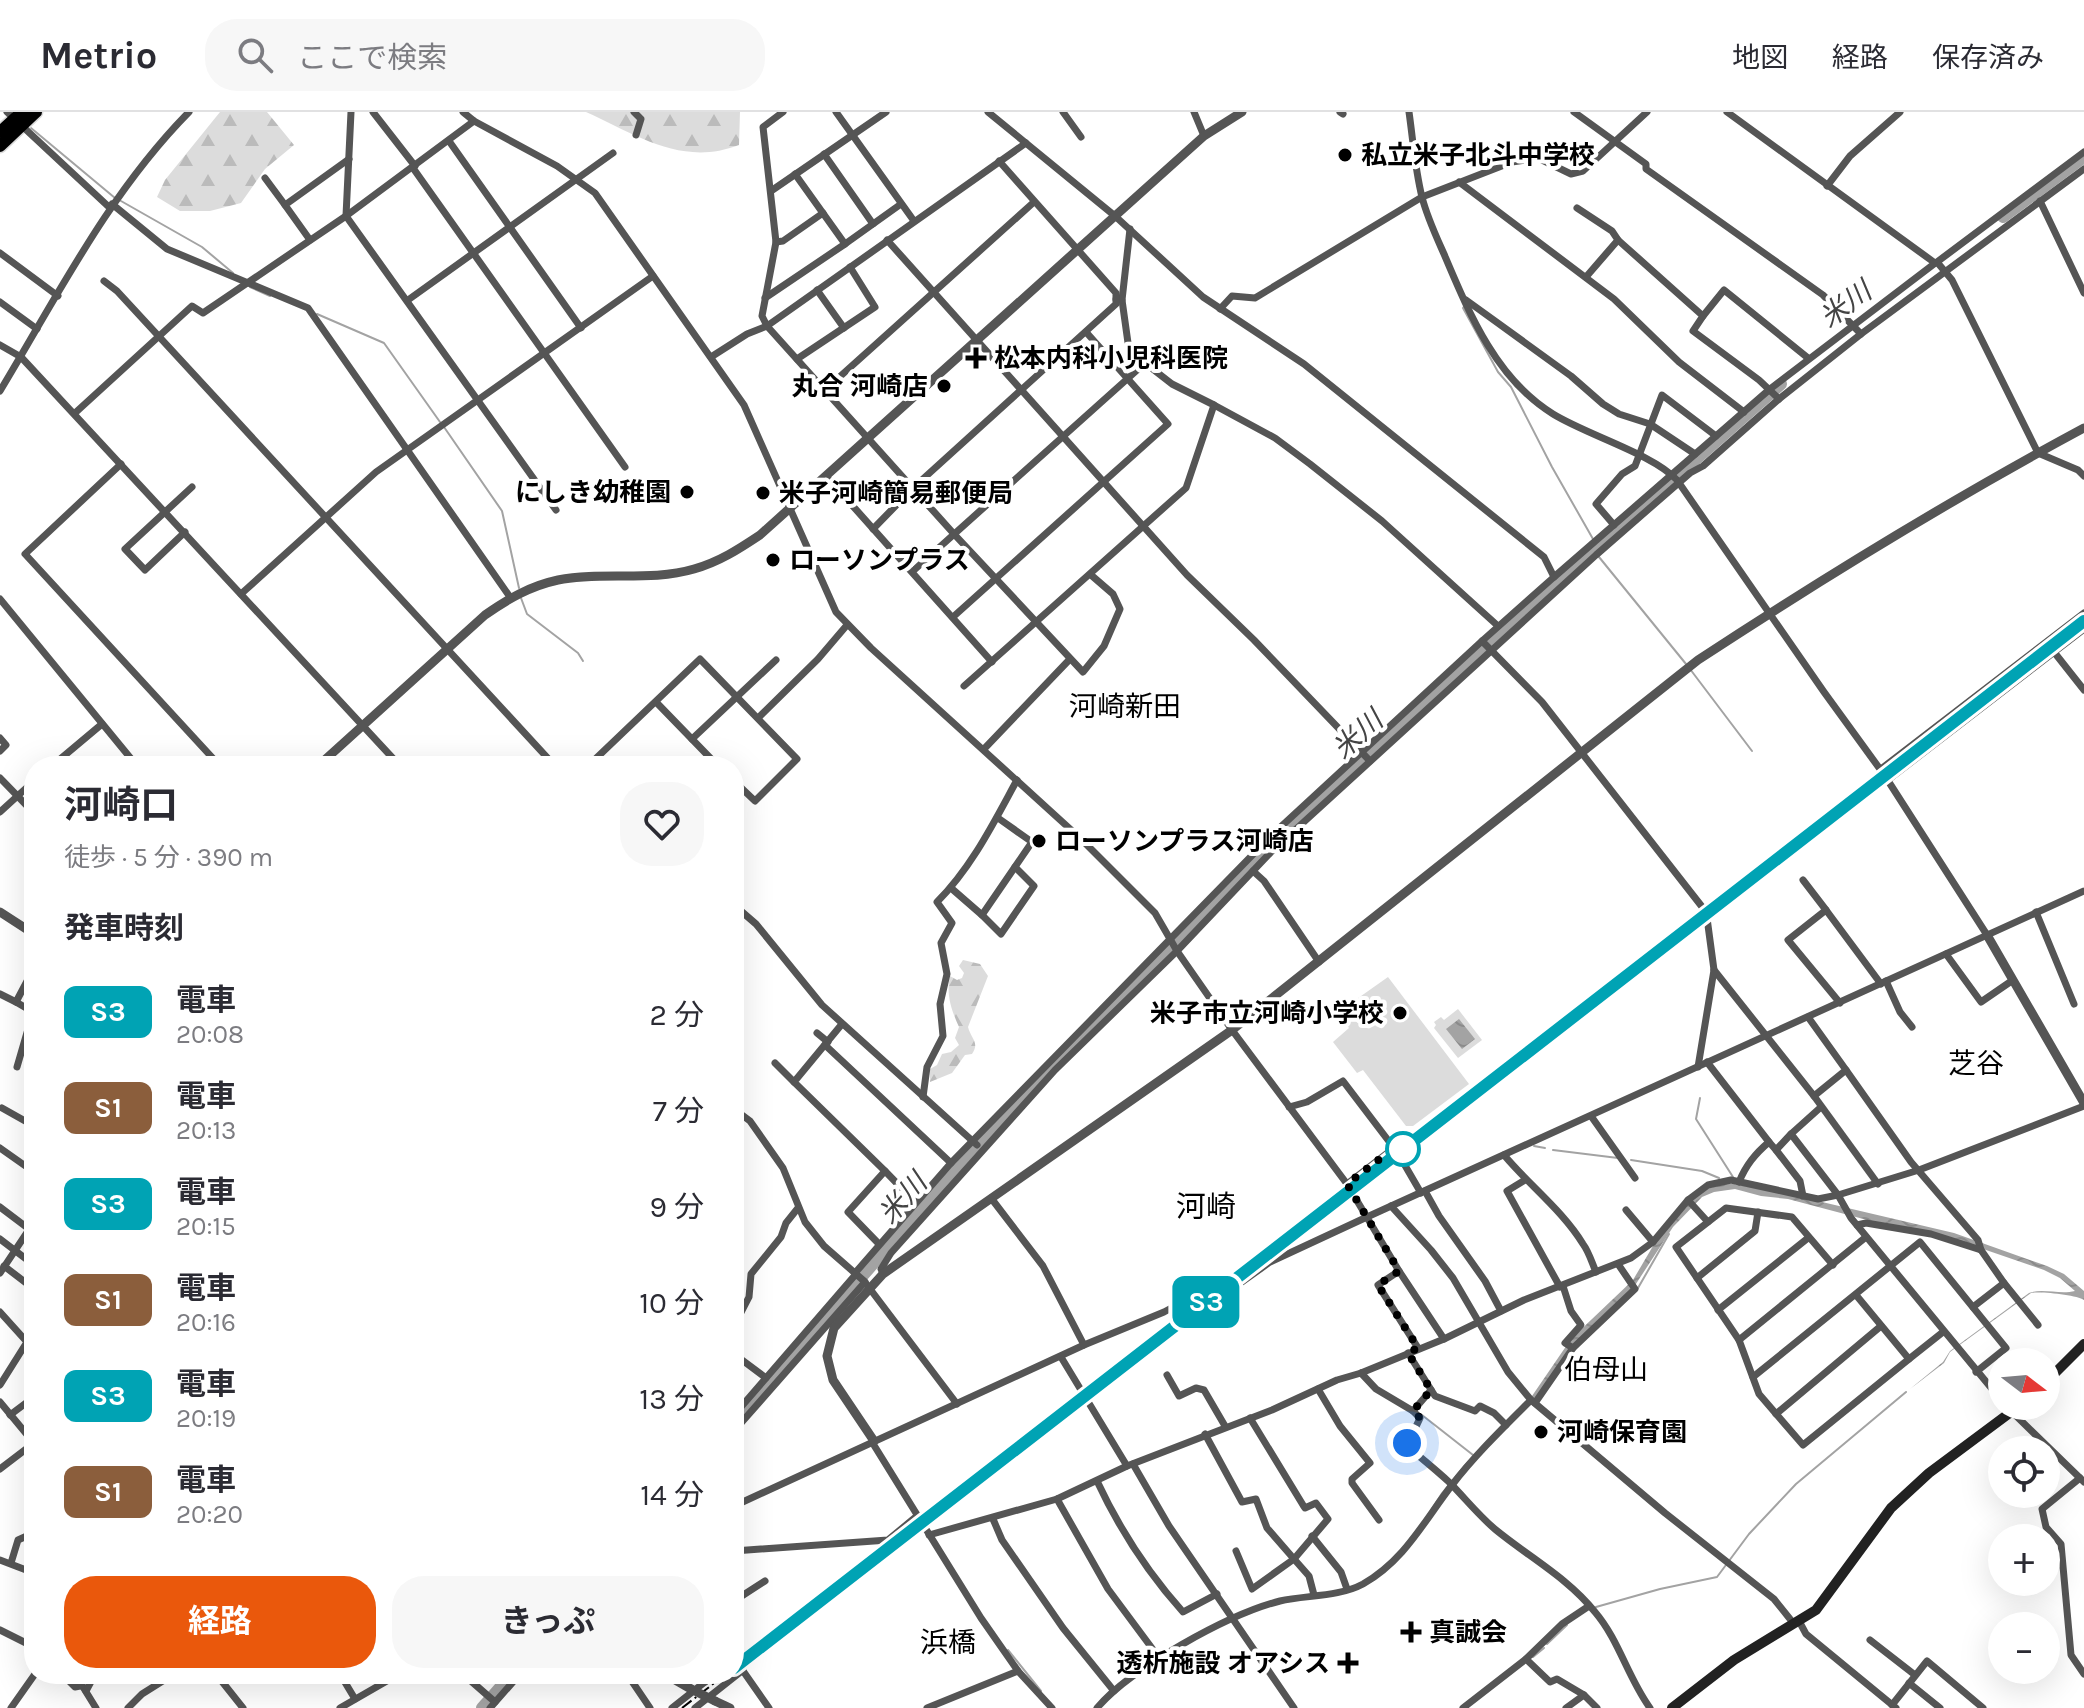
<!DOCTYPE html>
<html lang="ja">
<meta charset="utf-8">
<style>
body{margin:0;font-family:Karla,"Noto Sans JP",sans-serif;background:#f7f7f7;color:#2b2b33;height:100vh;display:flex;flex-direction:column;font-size:30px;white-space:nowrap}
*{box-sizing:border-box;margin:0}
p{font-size:26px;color:#7c7c81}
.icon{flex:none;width:44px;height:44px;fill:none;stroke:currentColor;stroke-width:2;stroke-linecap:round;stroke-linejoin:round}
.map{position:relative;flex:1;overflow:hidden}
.details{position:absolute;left:24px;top:644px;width:720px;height:928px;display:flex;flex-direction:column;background:#fff;border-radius:32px;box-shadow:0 8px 32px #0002}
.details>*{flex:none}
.badge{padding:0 16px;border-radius:12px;font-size:28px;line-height:52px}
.needle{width:52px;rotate:106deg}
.fabs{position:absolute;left:1988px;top:1236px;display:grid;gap:16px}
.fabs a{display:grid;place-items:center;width:72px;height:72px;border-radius:50%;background:#fff;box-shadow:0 8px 32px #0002;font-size:40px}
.you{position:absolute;width:40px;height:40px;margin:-20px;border:6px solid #fff;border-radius:50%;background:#1a73e8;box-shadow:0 0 0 12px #1a73e833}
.map>.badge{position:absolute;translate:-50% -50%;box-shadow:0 0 0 4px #fff}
h2{padding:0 40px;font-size:30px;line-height:72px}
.round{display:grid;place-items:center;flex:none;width:84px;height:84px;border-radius:32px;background:#f7f7f7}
.overview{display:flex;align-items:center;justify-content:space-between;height:136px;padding:0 40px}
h1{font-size:38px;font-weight:700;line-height:60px}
.primary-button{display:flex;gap:16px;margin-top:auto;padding:16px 40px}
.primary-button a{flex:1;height:92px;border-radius:32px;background:#ea580c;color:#fff;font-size:32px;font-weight:700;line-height:92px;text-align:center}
.primary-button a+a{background:#f7f7f7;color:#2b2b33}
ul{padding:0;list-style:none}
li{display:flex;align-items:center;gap:24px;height:96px;padding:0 40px}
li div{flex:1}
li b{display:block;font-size:30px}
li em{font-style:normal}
li .badge{min-width:88px;font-weight:700;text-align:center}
header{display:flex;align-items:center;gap:48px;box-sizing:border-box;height:112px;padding:0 40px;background:#fff;border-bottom:2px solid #e1e1e2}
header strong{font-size:38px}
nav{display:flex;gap:44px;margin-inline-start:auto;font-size:28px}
.search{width:560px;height:72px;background:#f7f7f7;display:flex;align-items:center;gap:20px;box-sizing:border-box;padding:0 28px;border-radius:32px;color:#7c7c81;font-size:30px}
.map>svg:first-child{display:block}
</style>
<header>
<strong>Metrio</strong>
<div class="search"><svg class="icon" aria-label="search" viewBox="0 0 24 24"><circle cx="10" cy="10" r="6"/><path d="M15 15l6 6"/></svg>ここで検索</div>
<nav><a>地図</a><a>経路</a><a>保存済み</a></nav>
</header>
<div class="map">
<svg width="2084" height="1596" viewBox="0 0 2084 1596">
<defs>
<pattern id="forest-firs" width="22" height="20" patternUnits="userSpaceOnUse" patternTransform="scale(2)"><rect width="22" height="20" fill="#dcdcdc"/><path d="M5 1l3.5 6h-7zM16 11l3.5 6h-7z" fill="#bbb"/></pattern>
<pattern id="water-waves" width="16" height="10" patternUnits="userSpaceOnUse" patternTransform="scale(2)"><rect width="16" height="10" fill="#a3a3a3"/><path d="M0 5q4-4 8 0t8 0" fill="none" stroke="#8b8b8b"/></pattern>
</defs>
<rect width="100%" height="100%" fill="#fff"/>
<g fill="url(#forest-firs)">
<path d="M220,0H267L294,33L265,57L241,91L210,99H180L157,85L165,68Z"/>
<path d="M586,0H740L739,33C682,55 637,23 586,0Z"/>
<path d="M963,848L980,852L988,864L968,915C971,927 980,930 972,942L965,943L952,961L930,970V957L937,953L942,942L951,940L959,933L955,926L959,915C951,897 946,883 950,864L957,868L962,866L964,861L959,854Z"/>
</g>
<g fill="#dcdcdc">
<path d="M1388,865L1469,972L1413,1014H1406L1363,958L1357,961L1333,930L1349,916L1337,901Z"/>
<path d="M1458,897L1482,928L1458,946L1434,916L1436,913L1434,910L1441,905L1444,908Z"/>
</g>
<g fill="url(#water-waves)">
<path d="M1459,907L1475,927L1462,937L1446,917Z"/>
<path d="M1729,1071L1788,1082L1954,1121L2047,1154L2064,1162L2084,1179V1188C2077,1183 2040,1179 2031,1181L1950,1240L1944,1251L1910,1277L1943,1250L1950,1239L2029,1181C2043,1176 2060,1183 2075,1179L2060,1166L2044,1158L1954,1127L1871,1109L1788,1087L1761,1084L1735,1077L1714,1080L1702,1085L1673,1115L1632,1178L1600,1206L1535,1287L1487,1329L1414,1423L1441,1381L1464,1353L1532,1284L1571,1227L1633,1168L1653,1134L1694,1085L1705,1077Z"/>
</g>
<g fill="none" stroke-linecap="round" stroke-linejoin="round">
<g stroke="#a3a3a3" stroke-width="2">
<path d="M31,16L115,86"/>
<path d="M121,89L202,135L233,161"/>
<path d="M250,175L270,184"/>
<path d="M1465,193L1463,196L1498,260L1511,275L1552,355L1593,427"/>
<path d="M317,202L384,231L440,310"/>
<path d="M444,315L502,399L519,476"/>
<path d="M1599,445L1686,552"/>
<path d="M521,486L527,502L578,541L583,549"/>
<path d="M1690,557L1752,639"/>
<path d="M1700,986L1696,1007L1733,1065"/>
<path d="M1534,1034L1545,1036"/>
<path d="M1553,1038L1618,1046"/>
<path d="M1631,1048L1702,1059L1719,1066"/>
<path d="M1638,1176L1669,1122L1666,1120"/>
<path d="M1422,1303L1473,1343"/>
<path d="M1596,1495L1660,1477L1717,1465L1749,1422L1796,1372L1906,1280"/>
<path d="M1547,1532L1567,1513"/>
<path d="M1008,1538L1041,1579"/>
<path d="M1533,1545L1544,1536"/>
</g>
<g stroke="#a3a3a3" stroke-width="12">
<path d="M2003,105L2084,45"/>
<path d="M734,1311L963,1049L1058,947L1209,797L1275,728L1618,416L1781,272"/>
<path d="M482,1596L512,1562"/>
</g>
<defs>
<g id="primary">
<path d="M0,20L22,0"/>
<path d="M0,34L36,0"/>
</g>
</defs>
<use href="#primary" stroke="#dbdbdb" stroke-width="15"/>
<g stroke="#555" stroke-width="7">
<path d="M7,0L110,96"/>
<path d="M351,0L346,104L556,398"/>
<path d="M373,0L415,54"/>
<path d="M463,0L474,9L557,54L595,81L744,293L836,500L871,536L1080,726L1155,801L1177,839L1232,918L1347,1072L1399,1159"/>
<path d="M634,0L641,7L636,23"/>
<path d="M783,0L763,15L776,130L762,204L767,214L954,422L1083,560L1104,534L1120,497L1113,482L1091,463"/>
<path d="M836,0L914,109"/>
<path d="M988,0L1115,104L1203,185L1304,252L1544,445L1554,465L1482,529L1542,590L1703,796"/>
<path d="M1063,0L1081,25"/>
<path d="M1194,0L1204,24"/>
<path d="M1340,0L1343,2"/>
<path d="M1409,0C1413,28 1415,57 1422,85C1427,105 1436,124 1444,142C1469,201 1496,267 1553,302C1587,323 1653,342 1677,368L1824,580L1885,664L1987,823"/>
<path d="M1574,0L1646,52V57L1823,183L1861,222"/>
<path d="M1727,0L1935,151"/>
<path d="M449,29L581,216"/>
<path d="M2084,40L1937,150L1952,168L2038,341L2078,358L2084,364"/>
<path d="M824,42L873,112"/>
<path d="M413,56L625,355"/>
<path d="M265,66L285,93"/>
<path d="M1459,70L1614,187L1679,250L1744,300"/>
<path d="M1827,74L1850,44L1900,0"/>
<path d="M771,79L886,0"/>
<path d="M2040,89L2084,181"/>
<path d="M112,92L167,137L308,196L510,485"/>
<path d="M1577,96L1612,119L1618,128L1586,165"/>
<path d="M310,128L285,93L349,47"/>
<path d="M887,128L1187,463L1254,528L1370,649"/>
<path d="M1618,128L1703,204L1693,219L1759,268L1779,287"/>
<path d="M776,130L783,129L823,101"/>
<path d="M845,132L901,92"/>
<path d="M0,141L58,184"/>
<path d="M104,169L117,179L555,654"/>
<path d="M817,178L844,216"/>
<path d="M765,186L845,132L795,62"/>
<path d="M1116,187L1122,188L1129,238L1145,251"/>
<path d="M408,188L613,41"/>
<path d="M1122,188L1130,117"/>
<path d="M1466,188L1571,264L1603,292L1619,302L1650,312L1695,342"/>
<path d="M0,190L37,217"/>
<path d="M1220,197L1232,184L1255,186L1422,85L1512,50L1533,47H1540L1571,62L1583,59L1647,0"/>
<path d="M1703,204L1724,178L1808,246"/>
<path d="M0,233L21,245L400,654"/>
<path d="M711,245L747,222L767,214L1026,31"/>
<path d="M797,247L875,195L850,155"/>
<path d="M825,278L1034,90"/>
<path d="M0,279C58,183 109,81 189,0"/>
<path d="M1214,293L1275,326L1310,352L1382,409L1498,514"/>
<path d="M75,301L192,194L203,201L346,104L474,9"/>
<path d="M121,352L25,442L220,654"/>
<path d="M826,364L992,550"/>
<path d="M1614,413L1596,392L1622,362L1635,354L1662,283L1716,324"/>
<path d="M873,417L913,376L1116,192V181L999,49"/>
<path d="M185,420L145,458L125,437L192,375"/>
<path d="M913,459L1145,251L1172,272L1214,293L1186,376L964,574"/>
<path d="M1554,465L1770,277L1934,152"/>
<path d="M241,482L376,360L653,164"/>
<path d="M0,487L137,654"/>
<path d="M953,505L1168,312L1086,220"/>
<path d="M2054,540L2084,578"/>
<path d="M656,590L718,654"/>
<path d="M758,606L818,547L847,513"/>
<path d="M0,626L6,633L0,639"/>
<path d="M692,627L776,548"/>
<path d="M984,637L1070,547"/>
<path d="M52,654L102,612"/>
<path d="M588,654L700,547L797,647L755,689L734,669"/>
<path d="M1881,657L2084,501"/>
<path d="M0,666L34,701"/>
<path d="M1888,668L2084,517"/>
<path d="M0,700L34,669"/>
<path d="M1253,759L1264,769L1319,850"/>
<path d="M1803,768L1826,798"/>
<path d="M951,776L982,803L1032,730L998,706"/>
<path d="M734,793L756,812L822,893L977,1033"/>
<path d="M2036,800L2074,892"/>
<path d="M982,803L1001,822L1034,774L1015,755"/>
<path d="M1946,842L1981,890L2013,868"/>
<path d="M1714,858L1814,984L1846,958L1808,905"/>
<path d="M1886,869L1900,900L1912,915"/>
<path d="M0,882L16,890L34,856"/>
<path d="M16,890L33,900L17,955"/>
<path d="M1840,891L1788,828L1826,798L1881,872"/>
<path d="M842,912L794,970L885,1059"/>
<path d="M817,921L828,930"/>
<path d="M825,933L951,1051"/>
<path d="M1707,950L1769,1030"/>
<path d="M775,951L794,970"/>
<path d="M1698,955L1714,858L1707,806"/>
<path d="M1846,958L1911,1050L1978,1128L1981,1138"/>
<path d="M1814,984L1878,1072"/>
<path d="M923,985L927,955L943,924L940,892L947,862L941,831L952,811L937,790C972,755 994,710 1017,668"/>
<path d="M1289,995L1307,990L1343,969L1394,1036L1347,1072"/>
<path d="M1821,995L1791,1022L1838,1083L1851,1106L2002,1289"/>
<path d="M2,996L34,1014"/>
<path d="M734,997L750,1009L783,1056L805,1110L824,1134L864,1169L957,1292"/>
<path d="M1591,1004L1635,1066"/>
<path d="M0,1036L34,1060"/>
<path d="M1776,1038L1800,1069L1803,1084"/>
<path d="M1504,1043C1529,1073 1563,1099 1583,1132C1589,1140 1592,1151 1596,1160"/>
<path d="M1403,1050L1421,1081"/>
<path d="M1525,1068L1507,1079L1560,1175"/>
<path d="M1739,1070C1746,1053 1755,1042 1769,1030L1776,1038L1791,1022"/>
<path d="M1425,1079L1439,1104L1485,1169L1501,1199"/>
<path d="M991,1086L1043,1154L1084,1233"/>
<path d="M1688,1088L1708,1110"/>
<path d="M1391,1094L1431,1138L1453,1166L1508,1260L1531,1288L1665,1401L1774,1487L1794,1512"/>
<path d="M0,1095L29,1117"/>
<path d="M1626,1098L1653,1130"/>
<path d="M1857,1113L1866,1111L1931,1122L1981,1138L2004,1171"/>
<path d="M0,1127L34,1153"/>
<path d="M879,1132L848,1100L885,1059L915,1090"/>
<path d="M1833,1153L1792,1105L1726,1096L1676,1135L1739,1228L1759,1282L1803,1333L1909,1247L1856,1183"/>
<path d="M4,1154L34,1177"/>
<path d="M0,1161L34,1110"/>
<path d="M855,1161L951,1051L1272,723L1482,529"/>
<path d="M883,1162L881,1157L891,1141L1055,958L1177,839L1271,740L1596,443L1690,361L1703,354L1779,287L1861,222L2084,57"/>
<path d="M1697,1166L1755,1119L1758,1100"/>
<path d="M1563,1174L1571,1199L1581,1213L1565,1231L1573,1236"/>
<path d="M1973,1195L2004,1171L2038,1213"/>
<path d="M1718,1198L1808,1126"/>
<path d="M0,1200L27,1230L0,1273"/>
<path d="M734,1214L749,1185L751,1162L781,1125L786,1111L798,1096"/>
<path d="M1739,1228L1866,1125"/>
<path d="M1418,1236L1378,1173L1399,1159L1444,1227"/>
<path d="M1408,1241L1435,1284L1475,1299L1480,1294L1494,1301L1506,1313"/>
<path d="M734,1242L766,1266L734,1303"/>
<path d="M1061,1245L1127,1354"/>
<path d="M1909,1247L1943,1220"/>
<path d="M1361,1261L1376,1277L1413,1299L1431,1278"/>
<path d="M1167,1263L1179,1284L1196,1276L1204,1278L1225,1314"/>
<path d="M1753,1265L1920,1130L2006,1236L1976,1260"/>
<path d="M766,1266L856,1162"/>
<path d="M1318,1277L1340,1314L1370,1351L1352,1367V1371L1379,1408"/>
<path d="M0,1290L34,1331"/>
<path d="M1535,1291L1573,1236L1635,1177L1618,1152"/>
<path d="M2006,1294L2084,1370"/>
<path d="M1413,1299L1420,1306L1407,1334C1421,1346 1435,1357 1449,1370C1465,1386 1478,1403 1496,1418C1529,1445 1568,1466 1595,1500C1619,1528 1628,1566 1650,1596"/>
<path d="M1776,1302L1881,1214"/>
<path d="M10,1303L34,1285"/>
<path d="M734,1319L865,1170"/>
<path d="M1205,1322L1242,1390L1256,1387L1267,1416L1294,1447L1328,1407L1316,1391L1305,1396L1303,1393L1250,1306"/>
<path d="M872,1330L981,1506L1018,1559L1052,1596"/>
<path d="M1133,1352L1169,1414L1294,1596"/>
<path d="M0,1357L34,1331"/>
<path d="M2080,1366L2042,1397L2046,1415L2061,1432L2071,1543L2084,1562"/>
<path d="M1097,1369C1119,1416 1148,1461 1183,1500L1217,1482"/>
<path d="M1057,1387L1108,1477L1160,1547"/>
<path d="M734,1394L1084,1233L1164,1200L1222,1169L1242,1170L1270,1150L1367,1105L2084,779"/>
<path d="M993,1407L1002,1428L1063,1516L1114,1579"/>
<path d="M929,1423L1057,1387L1127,1354L1272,1298L1337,1268L1361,1261L1444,1227L1524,1188L1631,1146L1653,1130L1688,1088L1708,1073L1731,1068L1818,1087L1838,1083L1919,1058L2084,994"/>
<path d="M1312,1424L1341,1460L1347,1477"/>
<path d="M734,1439L888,1428L917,1404"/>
<path d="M1236,1439L1252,1477L1294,1447L1309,1464L1314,1483"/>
<path d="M0,1448L34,1461"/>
<path d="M11,1451L18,1428L29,1423L34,1410"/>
<path d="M734,1489L765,1469"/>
<path d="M1589,1494L1562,1512L1526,1547L1550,1570L1557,1567L1584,1583L1597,1596"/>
<path d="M1799,1509L1806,1522L1896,1596"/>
<path d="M0,1518L34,1535"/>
<path d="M1870,1528L1915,1563"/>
<path d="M734,1546L769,1596"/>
<path d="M62,1562L75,1575L80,1574"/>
<path d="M75,1562L96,1596"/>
<path d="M216,1562L243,1596"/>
<path d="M340,1562L355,1587"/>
<path d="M463,1562L495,1590"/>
<path d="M627,1562L650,1596"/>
<path d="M682,1562L705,1570"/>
<path d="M1909,1571L1940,1596"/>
<path d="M86,1579L95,1562"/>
<path d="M1892,1593L1927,1549L1983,1596"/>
<path d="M11,1596L35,1562"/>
<path d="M128,1596L142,1582L169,1565L168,1562"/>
<path d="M340,1596L399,1562"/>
<path d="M490,1596L520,1562"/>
<path d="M672,1596L715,1562"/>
<path d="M695,1596L743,1558"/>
<path d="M927,1596L1018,1559"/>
<path d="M1097,1596C1131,1556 1229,1502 1280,1489C1306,1483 1339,1485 1363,1472C1405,1448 1424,1409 1452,1373C1476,1342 1504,1315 1531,1288"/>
<path d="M1463,1596L1526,1547"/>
<path d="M1566,1596L1584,1583"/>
</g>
<g stroke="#555" stroke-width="9">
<path d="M318,654L485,503C508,487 530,474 558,468C603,459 650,470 694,457C719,450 739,437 760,423L1204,24L1242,0"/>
<path d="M0,800L34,822"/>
<path d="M1987,823L2084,991"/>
<path d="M874,1329L833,1268L827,1244L834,1216L883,1162L1232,918L1698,548C1823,466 1952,387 2084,316"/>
<path d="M665,1562L691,1577"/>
<path d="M715,1589L730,1596"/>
</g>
<g stroke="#222" stroke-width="10">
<path d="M2046,1270L2084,1232"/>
<path d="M1672,1596L1734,1548L1816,1498L1891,1396L1929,1361L2019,1294"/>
</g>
<use href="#primary" stroke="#000" stroke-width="12"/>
<g stroke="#000" stroke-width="2" stroke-dasharray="12 4 2 4" stroke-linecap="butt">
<path d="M734,1556L2084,509"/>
<path d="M682,1596L726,1562"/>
</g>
<path stroke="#555" stroke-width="9" d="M691,1577L715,1589"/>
</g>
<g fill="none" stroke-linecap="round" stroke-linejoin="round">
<defs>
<path id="line" d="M734,1556L2084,509"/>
</defs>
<use href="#line" stroke="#fff" stroke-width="18"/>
<use href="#line" stroke="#00a3b4" stroke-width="12"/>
<path stroke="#000" stroke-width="8" stroke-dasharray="0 14.4" d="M1403,1037L1394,1036L1347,1072L1399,1159L1378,1173L1418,1236L1408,1241L1431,1278L1413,1299L1420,1306L1407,1331"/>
</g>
<g fill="#000" stroke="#fff" stroke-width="3">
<circle cx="1345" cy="43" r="8"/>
<path d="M972 234h8v8h8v8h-8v8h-8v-8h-8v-8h8z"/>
<circle cx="944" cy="274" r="8"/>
<circle cx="687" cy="380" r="8"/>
<circle cx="763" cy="381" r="8"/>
<circle cx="773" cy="448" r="8"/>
<circle cx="1039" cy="729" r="8"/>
<circle cx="1400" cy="901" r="8"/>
<circle cx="1541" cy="1320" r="8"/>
<path d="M1407 1508h8v8h8v8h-8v8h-8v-8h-8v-8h8z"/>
<path d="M1344 1539h8v8h8v8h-8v8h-8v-8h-8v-8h8z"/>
</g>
<circle fill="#fff" stroke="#00a3b4" stroke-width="4" cx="1403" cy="1037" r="16"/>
<g text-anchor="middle" stroke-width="8" stroke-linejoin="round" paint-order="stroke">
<g font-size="26" font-weight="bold" fill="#000" stroke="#fff" text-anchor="start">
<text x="1361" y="52">私立米子北斗中学校</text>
<text x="994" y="255">松本内科小児科医院</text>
<text x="928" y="283" text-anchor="end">丸合 河崎店</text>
<text x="671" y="389" text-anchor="end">にしき幼稚園</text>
<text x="779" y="390">米子河崎簡易郵便局</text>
<text x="789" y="457">ローソンプラス</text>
<text x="1055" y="738">ローソンプラス河崎店</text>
<text x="1384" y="910" text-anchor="end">米子市立河崎小学校</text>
<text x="1557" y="1329">河崎保育園</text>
<text x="1429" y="1529">真誠会</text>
<text x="1330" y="1560" text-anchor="end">透析施設 オアシス</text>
</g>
<g font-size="28" font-style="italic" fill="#444" stroke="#fff">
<text transform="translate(1845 192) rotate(-37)" y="10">米川</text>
<text transform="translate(1357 622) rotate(-42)" y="10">米川</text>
<text transform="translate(902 1086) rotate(-48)" y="10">米川</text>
</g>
<g font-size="28" fill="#000" stroke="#fff">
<text x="1125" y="604">河崎新田</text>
<text x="1976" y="961">芝谷</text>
<text x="1606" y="1267">伯母山</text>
<text x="948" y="1540">浜橋</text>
</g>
<g font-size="30" fill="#000" stroke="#fff">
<text x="1206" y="1105">河崎</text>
</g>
</g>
</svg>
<div class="fabs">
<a><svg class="needle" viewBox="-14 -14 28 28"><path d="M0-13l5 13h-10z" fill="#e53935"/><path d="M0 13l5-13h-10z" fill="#7c7c81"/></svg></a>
<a><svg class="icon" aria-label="locate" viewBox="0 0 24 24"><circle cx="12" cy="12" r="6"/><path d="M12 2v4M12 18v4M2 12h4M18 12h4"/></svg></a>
<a>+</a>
<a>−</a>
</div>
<div class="you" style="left:1407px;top:1331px"></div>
<b class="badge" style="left:1206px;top:1190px;background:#00a3b4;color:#fff">S3</b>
<section class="details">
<div class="overview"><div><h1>河崎口</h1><p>徒歩 · 5 分 · 390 m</p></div><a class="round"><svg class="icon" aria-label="heart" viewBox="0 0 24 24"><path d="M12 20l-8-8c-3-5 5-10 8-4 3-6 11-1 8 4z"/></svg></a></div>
<h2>発車時刻</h2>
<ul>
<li><span class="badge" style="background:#00a3b4;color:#fff">S3</span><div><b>電車</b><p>20:08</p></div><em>2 分</em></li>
<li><span class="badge" style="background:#8b5e3c;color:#fff">S1</span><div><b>電車</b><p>20:13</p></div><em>7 分</em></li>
<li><span class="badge" style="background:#00a3b4;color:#fff">S3</span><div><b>電車</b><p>20:15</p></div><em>9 分</em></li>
<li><span class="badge" style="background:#8b5e3c;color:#fff">S1</span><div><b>電車</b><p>20:16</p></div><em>10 分</em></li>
<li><span class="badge" style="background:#00a3b4;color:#fff">S3</span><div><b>電車</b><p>20:19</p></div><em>13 分</em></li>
<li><span class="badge" style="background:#8b5e3c;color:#fff">S1</span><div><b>電車</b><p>20:20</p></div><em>14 分</em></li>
</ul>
<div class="primary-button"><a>経路</a><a>きっぷ</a></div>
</section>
</div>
